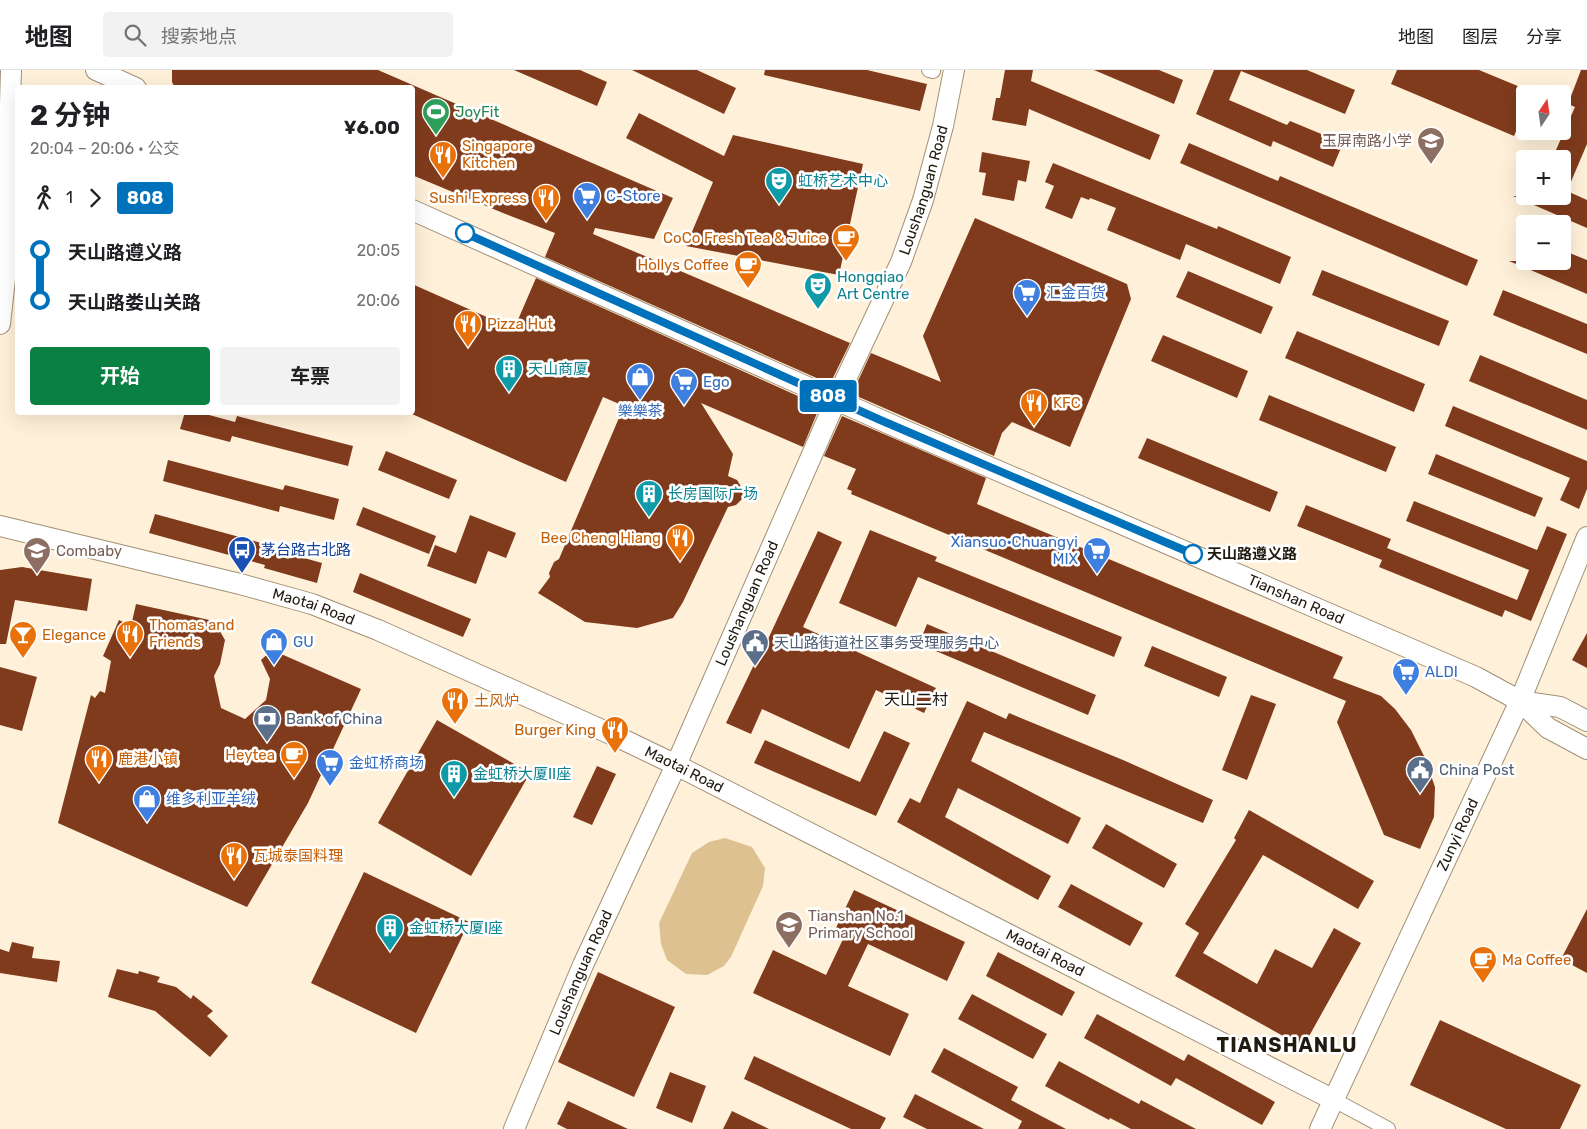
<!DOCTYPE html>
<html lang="zh">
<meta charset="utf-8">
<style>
body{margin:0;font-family:Rubik,"Noto Sans SC",sans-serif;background:#f2f2f2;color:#202124;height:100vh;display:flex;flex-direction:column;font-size:19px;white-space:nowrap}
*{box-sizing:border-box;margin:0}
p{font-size:16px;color:#757577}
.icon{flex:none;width:28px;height:28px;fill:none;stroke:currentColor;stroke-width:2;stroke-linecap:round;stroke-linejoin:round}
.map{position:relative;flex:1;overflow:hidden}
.panel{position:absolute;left:15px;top:15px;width:400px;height:330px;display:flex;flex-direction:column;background:#fff;border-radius:5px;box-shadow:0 5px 20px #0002}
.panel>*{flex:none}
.badge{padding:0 10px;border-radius:4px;font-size:18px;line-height:32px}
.needle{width:32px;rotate:13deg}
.controls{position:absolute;left:1516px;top:15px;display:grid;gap:10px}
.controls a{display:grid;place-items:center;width:55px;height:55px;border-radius:5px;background:#fff;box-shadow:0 5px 20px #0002;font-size:25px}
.map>.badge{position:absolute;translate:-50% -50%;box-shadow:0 0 0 2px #fff}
.legs{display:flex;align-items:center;gap:8px;height:55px;padding:0 15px;font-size:16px}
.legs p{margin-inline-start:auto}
.summary{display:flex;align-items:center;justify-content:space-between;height:85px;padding:0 15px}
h1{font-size:28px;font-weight:700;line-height:38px}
.button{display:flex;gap:10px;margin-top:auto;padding:10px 15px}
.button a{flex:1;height:58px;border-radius:5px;background:#0b8043;color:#fff;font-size:20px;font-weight:700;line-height:58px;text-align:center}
.button a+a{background:#f2f2f2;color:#202124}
ul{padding:0 15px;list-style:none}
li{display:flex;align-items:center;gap:18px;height:50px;font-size:19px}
li i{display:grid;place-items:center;width:8px;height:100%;margin:0 6px;background:currentColor}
li i::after{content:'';width:12px;height:12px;margin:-6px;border:4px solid;border-radius:50%;background:#fff}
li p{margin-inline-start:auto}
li:first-child i{background:linear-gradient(#0000 50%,currentColor 0)}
li:last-child i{background:linear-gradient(currentColor 50%,#0000 0)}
header{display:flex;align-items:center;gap:30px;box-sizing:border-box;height:70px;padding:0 25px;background:#fff;border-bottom:1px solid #e0e0e0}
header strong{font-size:24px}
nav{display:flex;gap:28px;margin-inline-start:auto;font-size:18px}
.search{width:350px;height:45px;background:#f2f2f2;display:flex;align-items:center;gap:12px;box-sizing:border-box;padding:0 18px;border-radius:5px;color:#757577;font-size:19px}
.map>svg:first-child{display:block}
</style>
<header>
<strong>地图</strong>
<div class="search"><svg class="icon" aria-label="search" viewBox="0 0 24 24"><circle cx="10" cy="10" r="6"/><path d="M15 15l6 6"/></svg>搜索地点</div>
<nav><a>地图</a><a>图层</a><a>分享</a></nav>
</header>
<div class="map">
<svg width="1587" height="1059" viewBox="0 0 1587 1059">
<rect width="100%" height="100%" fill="#fff1d9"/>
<path fill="#dec191" d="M725,768L752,777L765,798L763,816L731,887L724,896L707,905L686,904L667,890L661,874L659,853L692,783L709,772Z"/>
<g fill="#803b1d">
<path d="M172,0H378L673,128L654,169L595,158L593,164L850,273L830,314L545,187L555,163L503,143L412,105V18H175L172,12Z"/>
<path d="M514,0H580L607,12L597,36Z"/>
<path d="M632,0H697L736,18L724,44Z"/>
<path d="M765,0H867L927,14L920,41L764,5Z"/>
<path d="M1005,0H1033L1031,11L1160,65L1150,90L1029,39L1026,56L992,50L996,28H1000Z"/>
<path d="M1094,0H1159L1183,10L1174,34Z"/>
<path d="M1214,0H1307L1355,20L1345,44L1241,1L1229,30L1287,55L1290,51L1343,73L1333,97L1273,71L1271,77L1196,44Z"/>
<path d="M1397,0H1479L1525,19V40L1514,66L1391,14Z"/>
<path d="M1581,0H1587V74L1567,121L1587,130V158L1513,126H1562V89H1552L1575,37L1568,34Z"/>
<path d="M639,43L724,86L733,65L863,94L839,205L686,176L713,112L626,68Z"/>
<path d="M1189,73L1278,111L1280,106L1478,190L1467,216L1180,93Z"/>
<path d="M982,82L1030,91L1026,112L1018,110L1014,131L982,125L986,103L979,102Z"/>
<path d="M1053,93L1217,159L1218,156L1291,187L1280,214L1186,174L1180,190L1107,160L1116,138L1090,128L1089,130L1081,127L1072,149L1045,138L1054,116L1045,112Z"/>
<path d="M975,148L1127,214L1131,229L1070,377L1012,352L1002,363L994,386L852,324L871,283L941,312L923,266Z"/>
<path d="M1562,180L1587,190V224L1509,191H1562Z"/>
<path d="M1322,200L1449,251L1439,276L1312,225Z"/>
<path d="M1188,201L1273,237L1261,264L1176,227Z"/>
<path d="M536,208L820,336L803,377L701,333L733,384L728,406L737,410L743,420L742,429L736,435L728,437L683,532L673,548L637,558L585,552L538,523L550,507L549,503L554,492L559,489L624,336L603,327L566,412L412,344V214L514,259Z"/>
<path d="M1503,220L1587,254V284L1493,245Z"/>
<path d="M1297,261L1425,314L1414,342L1285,288Z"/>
<path d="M1163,265L1248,301L1237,328L1151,291Z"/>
<path d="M1480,285L1587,330V360L1469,311Z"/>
<path d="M1269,325L1396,377L1386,402L1259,350Z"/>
<path d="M1453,336L1587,391V419L1579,439L1560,430L1570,408L1445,356Z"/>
<path d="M185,342H198L235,352L237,346L353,376L348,396L232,366L230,372L180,359Z"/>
<path d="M842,346L986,408L977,434L1343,587L1333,608L1381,626L1395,639L1411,660L1425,688L1435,717L1434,747L1420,779L1384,765L1337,652L1346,631L851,424L852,421L847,419L856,399L824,386Z"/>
<path d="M1147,368L1278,422L1270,442L1138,388Z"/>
<path d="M386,381L457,410L449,429L378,400Z"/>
<path d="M1436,384L1543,428L1535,447L1428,404Z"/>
<path d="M168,390L283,420L285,415L339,429L334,450L280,436L279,442L163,411Z"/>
<path d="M1414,431L1537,480L1547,456L1567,464L1531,551L1505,540L1502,547L1379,497L1382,490L1297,456L1306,435L1391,469L1387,478L1517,530L1529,500L1406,451Z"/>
<path d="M363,437L436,466L429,484L356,455Z"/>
<path d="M155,444L280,478L279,481L322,493L317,513L264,498L265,495L149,463Z"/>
<path d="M470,445L516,463L506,488L488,481L476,514L427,496L435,475L456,483Z"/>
<path d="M870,460L937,487L935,491L1122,567L1114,587L918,507L896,557L839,533Z"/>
<path d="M818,461L842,472L803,557L936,618L924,643L876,620L849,679L762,639L751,664L726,653L761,580H763Z"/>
<path d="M22,497L92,509L87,541L15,530L6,574H0V500Z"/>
<path d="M360,503L471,549L463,567L353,522Z"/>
<path d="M136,534L214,551L225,570L220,594L214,606L221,638L245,649L266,630L270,609L261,590L272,580L361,619L308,733L247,837L58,753L91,625L95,628L100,621L105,623L111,591L103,586L119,550L131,556Z"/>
<path d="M927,554L1096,625L1088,645L919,574Z"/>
<path d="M1587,563V598L1572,590Z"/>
<path d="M1152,576L1227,607L1219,627L1144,596Z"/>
<path d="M0,597L37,607L22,661L0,655Z"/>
<path d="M1251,625L1276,634L1247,710L1222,700Z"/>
<path d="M967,631L1006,649L1009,643L1123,690L1213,730L1203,753L984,662L971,691L1081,748L1068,774L958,718L945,747L1051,806L1038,830L897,752L910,728L920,733Z"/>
<path d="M437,650L530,703L471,806L378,753Z"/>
<path d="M884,661L910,673L876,746L754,693L765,670L860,712Z"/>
<path d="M597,696L616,704L592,755L573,747Z"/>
<path d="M1249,740L1374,811L1358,839L1263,785L1203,883L1257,914L1275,879L1312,898L1334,858L1361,873L1303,977L1175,906L1199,863L1185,854L1236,770L1234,768Z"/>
<path d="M1106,754L1177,794L1164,818L1092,778Z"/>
<path d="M364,802L469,852L416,963L311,913Z"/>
<path d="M1071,814L1143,853L1130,876L1058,837Z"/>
<path d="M854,820L965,872L947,911L868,874L848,916L909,944L890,986L753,923L773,880L826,905L844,867L834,862Z"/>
<path d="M1587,839V903L1561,889Z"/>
<path d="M12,872L34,877L32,888L60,891L57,912L0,903V879L9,882Z"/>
<path d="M998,882L1075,922L1062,946L986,906Z"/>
<path d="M117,899L138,904L139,901L160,907L157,912L176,917L191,929L193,925L213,941L207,946L228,966L210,987L155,941L108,927Z"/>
<path d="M598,902L675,937L634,1027L558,992Z"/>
<path d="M972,924L1047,964L1033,989L958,949Z"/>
<path d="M1097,944L1184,991L1188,984L1275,1032L1262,1055L1176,1008L1171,1016L1084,968Z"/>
<path d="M1440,950L1581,1015L1560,1059H1506L1410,1015Z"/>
<path d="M944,978L1018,1017L1011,1030L1066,1059H1018L1022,1051L931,1002Z"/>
<path d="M754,986L886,1048L880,1059H851L744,1009Z"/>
<path d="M1059,991L1139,1034L1141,1030L1196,1059H1131L1110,1048L1109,1050L1045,1016Z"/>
<path d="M670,1002L706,1016L692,1053L656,1038Z"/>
<path d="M915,1024L984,1059H927L903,1047Z"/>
<path d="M568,1031L628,1059H567L557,1054Z"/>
<path d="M732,1041L769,1059H723Z"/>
</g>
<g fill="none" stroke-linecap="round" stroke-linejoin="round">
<defs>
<g id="street">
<path d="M929,0L933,1"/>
<path d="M1334,1030L1388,1059"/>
</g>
<g id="secondary">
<path d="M96,0L136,18"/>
<path id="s1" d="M412,140L892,355L1476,607L1520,631L1548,658L1587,679"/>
<path d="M0,254L5,209L11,0"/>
<path id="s2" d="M0,456L240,514L312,534L378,560L622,669L676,695L1334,1030"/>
<path d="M1520,631L1560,637L1587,651"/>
<path id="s3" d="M514,1059L583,895L676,695L836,330L901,192L923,130L943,56L954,0"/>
<path id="s4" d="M1320,1059L1520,631L1587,467"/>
</g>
</defs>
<use href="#street" stroke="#a19075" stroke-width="16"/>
<use href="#secondary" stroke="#a19075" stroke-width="22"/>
<use href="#street" stroke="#fff" stroke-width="14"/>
<use href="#secondary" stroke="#fff" stroke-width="20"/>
</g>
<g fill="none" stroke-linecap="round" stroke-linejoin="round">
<defs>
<path id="line-1" d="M465,163L878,349L1193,484"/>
</defs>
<use href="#line-1" stroke="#fff" stroke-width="11"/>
<use href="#line-1" stroke="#0072bc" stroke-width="8"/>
</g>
<defs>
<symbol id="stadium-pin" viewBox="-11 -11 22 30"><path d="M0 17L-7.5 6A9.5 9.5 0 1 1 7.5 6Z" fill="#2e9e5b" stroke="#fff"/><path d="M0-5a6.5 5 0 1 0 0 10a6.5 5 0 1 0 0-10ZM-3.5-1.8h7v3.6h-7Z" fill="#fff"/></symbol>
<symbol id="school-pin" viewBox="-11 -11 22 30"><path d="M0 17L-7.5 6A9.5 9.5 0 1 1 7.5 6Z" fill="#8d6e63" stroke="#fff"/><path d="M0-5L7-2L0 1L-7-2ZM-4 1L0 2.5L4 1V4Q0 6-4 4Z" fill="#fff"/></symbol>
<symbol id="restaurant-pin" viewBox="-11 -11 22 30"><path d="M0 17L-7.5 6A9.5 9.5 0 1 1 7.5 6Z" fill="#e8710a" stroke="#fff"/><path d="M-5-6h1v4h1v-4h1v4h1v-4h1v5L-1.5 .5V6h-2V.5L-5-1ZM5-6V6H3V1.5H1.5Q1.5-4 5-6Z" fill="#fff"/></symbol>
<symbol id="theatre-pin" viewBox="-11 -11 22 30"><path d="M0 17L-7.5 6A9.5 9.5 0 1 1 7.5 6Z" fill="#0f9aa8" stroke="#fff"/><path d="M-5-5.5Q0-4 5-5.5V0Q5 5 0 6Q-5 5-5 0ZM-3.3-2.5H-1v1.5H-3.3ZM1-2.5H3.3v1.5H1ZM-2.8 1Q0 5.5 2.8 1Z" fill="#fff"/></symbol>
<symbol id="supermarket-pin" viewBox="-11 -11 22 30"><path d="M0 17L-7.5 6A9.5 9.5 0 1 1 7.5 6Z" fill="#3f7fe0" stroke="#fff"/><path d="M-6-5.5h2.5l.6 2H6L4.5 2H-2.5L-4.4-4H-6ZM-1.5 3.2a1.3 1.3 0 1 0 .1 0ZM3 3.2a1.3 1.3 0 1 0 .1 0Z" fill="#fff"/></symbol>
<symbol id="cafe-pin" viewBox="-11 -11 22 30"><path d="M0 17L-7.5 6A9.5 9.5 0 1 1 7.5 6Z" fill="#e8710a" stroke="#fff"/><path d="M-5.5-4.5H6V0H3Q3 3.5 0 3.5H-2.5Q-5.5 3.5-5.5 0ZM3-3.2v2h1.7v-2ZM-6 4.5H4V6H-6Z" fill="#fff"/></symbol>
<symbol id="building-pin" viewBox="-11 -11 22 30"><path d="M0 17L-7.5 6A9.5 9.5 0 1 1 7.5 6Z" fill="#0f9aa8" stroke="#fff"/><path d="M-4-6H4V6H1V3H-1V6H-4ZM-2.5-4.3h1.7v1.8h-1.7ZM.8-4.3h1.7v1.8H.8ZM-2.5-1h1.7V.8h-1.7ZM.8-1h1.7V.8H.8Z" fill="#fff"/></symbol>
<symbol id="shop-pin" viewBox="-11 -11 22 30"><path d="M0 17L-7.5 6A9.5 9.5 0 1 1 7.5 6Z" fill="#3f7fe0" stroke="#fff"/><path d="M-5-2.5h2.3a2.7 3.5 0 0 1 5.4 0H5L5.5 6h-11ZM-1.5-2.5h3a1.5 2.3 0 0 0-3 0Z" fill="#fff"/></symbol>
<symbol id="bus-pin" viewBox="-11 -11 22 30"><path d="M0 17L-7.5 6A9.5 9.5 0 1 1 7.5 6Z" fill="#1a4fb4" stroke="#fff"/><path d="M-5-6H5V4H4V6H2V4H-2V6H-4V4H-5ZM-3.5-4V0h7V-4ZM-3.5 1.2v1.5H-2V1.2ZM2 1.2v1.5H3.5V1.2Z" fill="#fff"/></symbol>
<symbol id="bar-pin" viewBox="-11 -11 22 30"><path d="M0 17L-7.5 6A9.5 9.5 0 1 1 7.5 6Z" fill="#e8710a" stroke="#fff"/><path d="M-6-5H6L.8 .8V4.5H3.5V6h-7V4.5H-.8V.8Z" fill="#fff"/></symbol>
<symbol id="civic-pin" viewBox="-11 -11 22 30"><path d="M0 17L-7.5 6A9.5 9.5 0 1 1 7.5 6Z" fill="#5c6f8a" stroke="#fff"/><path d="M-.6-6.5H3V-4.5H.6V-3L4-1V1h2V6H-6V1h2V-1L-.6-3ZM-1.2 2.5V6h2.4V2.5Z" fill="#fff"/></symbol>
<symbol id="bank-pin" viewBox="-11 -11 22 30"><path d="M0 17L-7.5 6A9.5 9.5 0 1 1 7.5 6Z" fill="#5c6f8a" stroke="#fff"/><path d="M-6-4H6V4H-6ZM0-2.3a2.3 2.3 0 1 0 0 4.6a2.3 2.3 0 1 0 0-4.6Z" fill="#fff"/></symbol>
</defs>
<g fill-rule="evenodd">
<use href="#stadium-pin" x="420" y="26" width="32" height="43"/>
<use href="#school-pin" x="1415" y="55" width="32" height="43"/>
<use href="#restaurant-pin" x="427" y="69" width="32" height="43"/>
<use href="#theatre-pin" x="763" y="95" width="32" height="43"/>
<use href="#supermarket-pin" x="571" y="110" width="32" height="43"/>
<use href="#restaurant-pin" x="530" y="112" width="32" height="43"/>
<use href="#cafe-pin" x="830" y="152" width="32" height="43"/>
<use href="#cafe-pin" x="732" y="179" width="32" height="43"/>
<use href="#theatre-pin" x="802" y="200" width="32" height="43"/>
<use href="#supermarket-pin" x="1011" y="207" width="32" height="43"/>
<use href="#restaurant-pin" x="452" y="238" width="32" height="43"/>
<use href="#building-pin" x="493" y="283" width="32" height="43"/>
<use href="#shop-pin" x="624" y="291" width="32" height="43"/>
<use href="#supermarket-pin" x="668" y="296" width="32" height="43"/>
<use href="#restaurant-pin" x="1018" y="317" width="32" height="43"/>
<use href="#building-pin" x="633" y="408" width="32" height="43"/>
<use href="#restaurant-pin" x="664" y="452" width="32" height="43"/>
<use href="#bus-pin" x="226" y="464" width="32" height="43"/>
<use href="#school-pin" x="21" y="465" width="32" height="43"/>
<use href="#supermarket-pin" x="1081" y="465" width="32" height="43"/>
<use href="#restaurant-pin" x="114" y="548" width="32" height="43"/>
<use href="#bar-pin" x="7" y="549" width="32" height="43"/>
<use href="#shop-pin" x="258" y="556" width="32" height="43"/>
<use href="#civic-pin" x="739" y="557" width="32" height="43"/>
<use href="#supermarket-pin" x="1390" y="586" width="32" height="43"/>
<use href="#restaurant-pin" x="439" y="615" width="32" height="43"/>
<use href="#bank-pin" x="251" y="633" width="32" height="43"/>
<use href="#restaurant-pin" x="599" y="644" width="32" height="43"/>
<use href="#cafe-pin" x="278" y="669" width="32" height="43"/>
<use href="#restaurant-pin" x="83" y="673" width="32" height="43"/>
<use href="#supermarket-pin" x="314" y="677" width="32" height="43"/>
<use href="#civic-pin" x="1404" y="684" width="32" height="43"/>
<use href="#building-pin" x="438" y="688" width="32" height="43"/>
<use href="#shop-pin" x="131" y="713" width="32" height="43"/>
<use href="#restaurant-pin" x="218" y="770" width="32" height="43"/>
<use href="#school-pin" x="773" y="839" width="32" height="43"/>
<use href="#building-pin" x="374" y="842" width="32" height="43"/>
<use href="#cafe-pin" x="1467" y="874" width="32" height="43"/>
</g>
<g fill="#fff" stroke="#0072bc" stroke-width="2.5">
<circle cx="465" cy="163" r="9"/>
<circle cx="1193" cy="484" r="9"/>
</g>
<g text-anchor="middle" stroke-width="5" stroke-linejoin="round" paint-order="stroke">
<g font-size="15" fill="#27864d" stroke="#fff" text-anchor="start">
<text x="455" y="47">JoyFit</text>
</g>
<g font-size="15" fill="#785e54" stroke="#fff" text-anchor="start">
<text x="1412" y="76" text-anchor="end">玉屏南路小学</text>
<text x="56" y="486">Combaby</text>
<text x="808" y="851">Tianshan No.1<tspan x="808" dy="17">Primary School</tspan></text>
</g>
<g font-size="15" fill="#c56008" stroke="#fff" text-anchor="start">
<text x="462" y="81">Singapore<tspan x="462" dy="17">Kitchen</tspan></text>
<text x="527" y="133" text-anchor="end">Sushi Express</text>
<text x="827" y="173" text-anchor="end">CoCo Fresh Tea &amp; Juice</text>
<text x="729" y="200" text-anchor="end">Hollys Coffee</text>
<text x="487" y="259">Pizza Hut</text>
<text x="1053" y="338">KFC</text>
<text x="661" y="473" text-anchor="end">Bee Cheng Hiang</text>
<text x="149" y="560">Thomas and<tspan x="149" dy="17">Friends</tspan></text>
<text x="42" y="570">Elegance</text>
<text x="474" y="636">土风炉</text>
<text x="596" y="665" text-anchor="end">Burger King</text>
<text x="275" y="690" text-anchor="end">Heytea</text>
<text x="118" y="694">鹿港小镇</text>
<text x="253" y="791">瓦城泰国料理</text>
<text x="1502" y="895">Ma Coffee</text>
</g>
<g font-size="15" fill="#0d838f" stroke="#fff" text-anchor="start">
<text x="798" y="116">虹桥艺术中心</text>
<text x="837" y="212">Hongqiao<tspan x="837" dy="17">Art Centre</tspan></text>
<text x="528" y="304">天山商厦</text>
<text x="668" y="429">长房国际广场</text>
<text x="473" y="709">金虹桥大厦II座</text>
<text x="409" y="863">金虹桥大厦I座</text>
</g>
<g font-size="15" fill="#201a10" stroke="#fff">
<text dy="5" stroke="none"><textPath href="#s3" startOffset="1025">Loushanguan Road</textPath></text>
<text dy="5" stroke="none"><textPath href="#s1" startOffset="966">Tianshan Road</textPath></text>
<text dy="5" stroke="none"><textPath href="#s3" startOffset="575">Loushanguan Road</textPath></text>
<text dy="5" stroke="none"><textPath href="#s2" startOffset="324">Maotai Road</textPath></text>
<text dy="5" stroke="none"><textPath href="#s2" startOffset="729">Maotai Road</textPath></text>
<text dy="5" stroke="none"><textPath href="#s4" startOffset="325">Zunyi Road</textPath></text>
<text dy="5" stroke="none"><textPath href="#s2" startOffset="1134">Maotai Road</textPath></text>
<text dy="5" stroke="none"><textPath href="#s3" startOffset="170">Loushanguan Road</textPath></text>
</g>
<g font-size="15" fill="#366cbe" stroke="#fff" text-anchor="start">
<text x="606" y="131">C-Store</text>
<text x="1046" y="228">汇金百货</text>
<text x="703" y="317">Ego</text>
<text x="640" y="346" text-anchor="middle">樂樂茶</text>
<text x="1078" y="477" text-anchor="end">Xiansuo·Chuangyi<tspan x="1078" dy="17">MIX</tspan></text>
<text x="293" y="577">GU</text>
<text x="1425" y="607">ALDI</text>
<text x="349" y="698">金虹桥商场</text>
<text x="166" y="734">维多利亚羊绒</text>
</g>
<g font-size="15" fill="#164399" stroke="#fff" text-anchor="start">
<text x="261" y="485">茅台路古北路</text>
</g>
<g font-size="15" font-weight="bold" fill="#201a10" stroke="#fff" text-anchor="start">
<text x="1207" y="489">天山路遵义路</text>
</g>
<g font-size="15" fill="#4e5e75" stroke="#fff" text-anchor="start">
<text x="774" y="578">天山路街道社区事务受理服务中心</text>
<text x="286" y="654">Bank of China</text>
<text x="1439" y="705">China Post</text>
</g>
<g font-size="16" fill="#201a10" stroke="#fff">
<text x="916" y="635">天山二村</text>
</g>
<g font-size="20" font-weight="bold" letter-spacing="1" fill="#201a10" stroke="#fff">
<text x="1287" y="982">TIANSHANLU</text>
</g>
</g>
</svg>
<div class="controls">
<a><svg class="needle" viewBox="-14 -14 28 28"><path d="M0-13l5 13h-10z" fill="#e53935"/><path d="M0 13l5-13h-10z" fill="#757577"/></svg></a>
<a>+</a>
<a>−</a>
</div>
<b class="badge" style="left:828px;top:326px;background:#0072bc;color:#fff">808</b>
<section class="panel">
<div class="summary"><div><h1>2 分钟</h1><p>20:04 – 20:06 · 公交</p></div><b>¥6.00</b></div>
<div class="legs"><svg class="icon" aria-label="walk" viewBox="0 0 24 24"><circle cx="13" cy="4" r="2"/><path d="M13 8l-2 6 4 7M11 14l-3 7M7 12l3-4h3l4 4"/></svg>1<svg class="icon" aria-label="forward" viewBox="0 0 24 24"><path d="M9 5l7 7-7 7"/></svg><b class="badge" style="background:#0072bc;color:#fff">808</b></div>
<ul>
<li><i style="color:#0072bc"></i><b>天山路遵义路</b><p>20:05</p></li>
<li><i style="color:#0072bc"></i><b>天山路娄山关路</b><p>20:06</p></li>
</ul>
<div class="button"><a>开始</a><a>车票</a></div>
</section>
</div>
